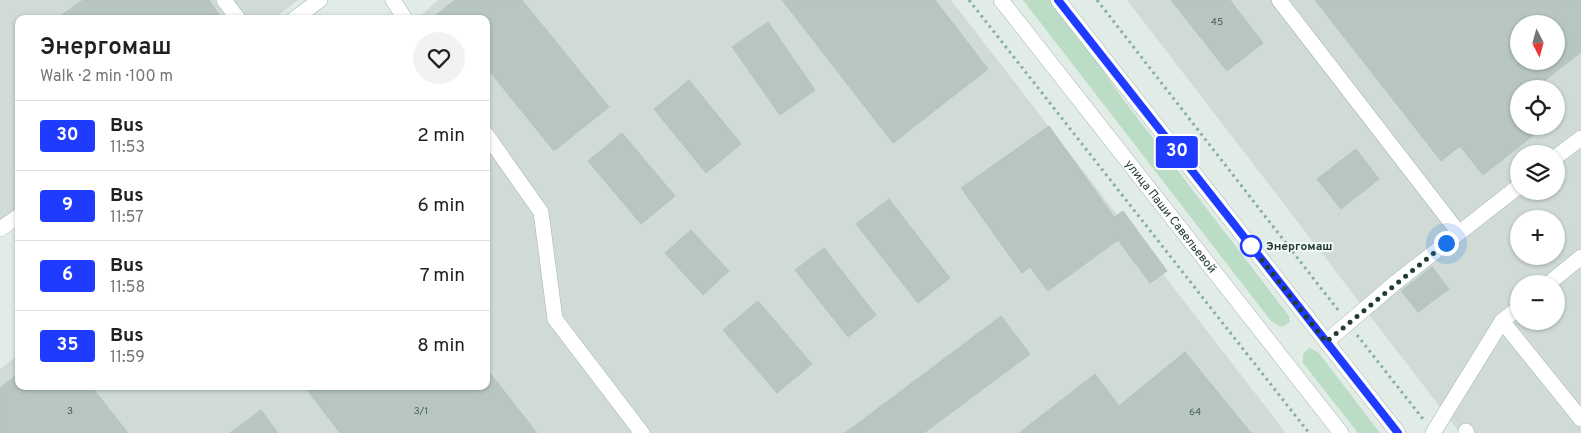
<!DOCTYPE html>
<meta charset="utf-8">
<style>
body{margin:0;font-family:Overpass,sans-serif;background:#f2f2f2;color:#202124;height:100vh;display:flex;flex-direction:column;font-size:19px;white-space:nowrap}
*{box-sizing:border-box;margin:0}
p{font-size:16px;color:#757577}
.icon{flex:none;width:28px;height:28px;fill:none;stroke:currentColor;stroke-width:2;stroke-linecap:round;stroke-linejoin:round}
.map{position:relative;flex:1;overflow:hidden}
.details{position:absolute;left:15px;top:15px;width:475px;height:375px;display:flex;flex-direction:column;background:#fff;border-radius:10px;box-shadow:0 1px 4px #0004}
.details>*{flex:none}
.badge{padding:0 10px;border-radius:4px;font-size:18px;line-height:32px}
.needle{width:32px;rotate:174deg}
.buttons{position:absolute;left:1510px;top:15px;display:grid;gap:10px}
.buttons a{display:grid;place-items:center;width:55px;height:55px;border-radius:50%;background:#fff;box-shadow:0 1px 4px #0004;font-size:25px}
.you{position:absolute;width:25px;height:25px;margin:-12px;border:4px solid #fff;border-radius:50%;background:#1a73e8;box-shadow:0 0 0 8px #1a73e833}
.map>.badge{position:absolute;translate:-50% -50%;box-shadow:0 0 0 2px #fff}
.round{display:grid;place-items:center;flex:none;width:52px;height:52px;border-radius:26px;background:#f2f2f2}
.overview{display:flex;align-items:center;justify-content:space-between;height:85px;padding:0 25px}
h1{font-size:24px;font-weight:600;line-height:38px}
ul{padding:0;list-style:none}
li{display:flex;align-items:center;gap:15px;height:70px;padding:0 25px;border-top:1px solid #e0e0e0}
li div{flex:1}
li b{display:block;font-size:19px}
li em{font-style:normal}
li .badge{min-width:55px;font-weight:700;text-align:center}
.map>svg:first-child{display:block}
</style>
<div class="map">
<svg width="1581" height="433" viewBox="0 0 1581 433">
<rect width="100%" height="100%" fill="#e2ece7"/>
<g fill="#d0dbd6" fill-rule="evenodd">
<path d="M0,0H298L274,19H19V210L0,224Z"/>
<path d="M438,0H951L1286,433H0V369L19,354V386H486V19H417Z"/>
<path d="M1127,0H1581V433H1460ZM1519,24H1556V61H1519ZM1519,89H1556V126H1519ZM1519,154H1556V191H1519ZM1519,219H1556V256H1519ZM1519,284H1556V321H1519Z"/>
</g>
<g fill="#bbdcc5">
<path d="M1023,0H1054L1123,99L1289,316L1290,322L1282,327L1271,321Z"/>
<path d="M1309,348L1318,352L1380,433H1358L1303,363V354Z"/>
</g>
<g fill="#b7c6c0" stroke="#b4c5be" fill-rule="evenodd">
<path d="M83,0H209L222,19H56Z"/>
<path d="M455,0H522L609,107L554,151L486,67V19H431Z"/>
<path d="M782,0H935L988,69L893,143Z"/>
<path d="M1171,0H1230L1263,43L1227,71Z"/>
<path d="M1315,0H1581V52L1534,89H1519V126H1545L1483,175L1460,146L1441,161ZM1519,24H1556V61H1519Z"/>
<path d="M768,22L815,90L780,115L732,47Z"/>
<path d="M689,80L741,144L706,173L654,109Z"/>
<path d="M1049,126L1114,217L1123,211L1167,271L1150,283L1118,240L1048,291L1030,267L1022,273L961,188Z"/>
<path d="M622,133L675,196L641,224L588,161Z"/>
<path d="M1356,149L1379,179L1341,209L1317,179Z"/>
<path d="M889,199L950,278L918,303L856,224Z"/>
<path d="M691,230L729,271L703,295L665,253Z"/>
<path d="M824,248L876,315L848,337L795,270Z"/>
<path d="M1432,267L1449,289L1418,312L1401,291Z"/>
<path d="M758,301L812,364L777,393L723,330Z"/>
<path d="M1001,316L1030,354L924,433H845Z"/>
<path d="M1185,352L1251,433H1019L1095,374L1119,406Z"/>
<path d="M486,368L537,433H340L304,386H486Z"/>
<path d="M19,373V386H91L128,433H0V388Z"/>
<path d="M261,410L278,433H230Z"/>
</g>
<g fill="none" stroke-linecap="round" stroke-linejoin="round">
<defs>
<g id="minor">
<path d="M224,0L238,19"/>
<path d="M393,0L405,19"/>
<path id="s1" d="M1001,0L1341,433"/>
<path d="M1058,0L1398,433"/>
<path d="M1279,0L1459,233"/>
<path d="M294,19L320,0"/>
<path d="M486,134L541,212L555,319L642,433"/>
<path d="M1556,157L1581,138"/>
<path d="M0,229L19,216"/>
<path d="M1548,284L1581,257"/>
<path d="M1519,308L1502,321L1581,419"/>
<path d="M1326,342L1395,283L1519,186"/>
<path d="M1466,431L1467,433"/>
<path d="M1433,433L1502,321"/>
</g>
</defs>
<use href="#minor" stroke="#a5b4ae" stroke-width="16"/>
<g stroke="#83aea1" stroke-width="3" stroke-dasharray="2.5 4" stroke-linecap="butt">
<path d="M969,0L1309,433"/>
<path d="M1097,0L1338,310"/>
<path d="M1357,335L1423,419"/>
</g>
<use href="#minor" stroke="#fff" stroke-width="15"/>
</g>
<g fill="none" stroke-linecap="round" stroke-linejoin="round">
<defs>
<path id="line" d="M1058,0L1398,433"/>
</defs>
<use href="#line" stroke="#fff" stroke-width="11"/>
<use href="#line" stroke="#1f3bff" stroke-width="8"/>
<path stroke="#223c35" stroke-width="5" stroke-dasharray="0 9" d="M1251,246L1326,342L1446,243"/>
</g>
<circle fill="#fff" stroke="#1f3bff" stroke-width="2.5" cx="1251" cy="246" r="10"/>
<g text-anchor="middle" stroke-width="4" stroke-linejoin="round" paint-order="stroke">
<g font-size="10" fill="#475e58">
<text x="1217" y="25">45</text>
<text x="70" y="414">3</text>
<text x="421" y="414">3/1</text>
<text x="1195" y="415">64</text>
</g>
<g font-size="12" fill="#223c35" stroke="#f2f8f5">
<text dy="4" stroke="none"><textPath href="#s1" startOffset="275">улица Паши Савельевой</textPath></text>
</g>
<g font-size="12" font-weight="bold" fill="#223c35" stroke="#f2f8f5" text-anchor="start">
<text x="1266" y="250">Энергомаш</text>
</g>
</g>
</svg>
<div class="buttons">
<a><svg class="needle" viewBox="-14 -14 28 28"><path d="M0-13l5 13h-10z" fill="#e53935"/><path d="M0 13l5-13h-10z" fill="#757577"/></svg></a>
<a><svg class="icon" aria-label="locate" viewBox="0 0 24 24"><circle cx="12" cy="12" r="6"/><path d="M12 2v4M12 18v4M2 12h4M18 12h4"/></svg></a>
<a><svg class="icon" aria-label="layers" viewBox="0 0 24 24"><path d="M12 4l9 5-9 5-9-5zM3 14l9 5 9-5"/></svg></a>
<a>+</a>
<a>−</a>
</div>
<div class="you" style="left:1446px;top:243px"></div>
<b class="badge" style="left:1177px;top:152px;background:#1f3bff;color:#fff">30</b>
<section class="details">
<div class="overview"><div><h1>Энергомаш</h1><p>Walk · 2 min · 100 m</p></div><a class="round"><svg class="icon" aria-label="heart" viewBox="0 0 24 24"><path d="M12 20l-8-8c-3-5 5-10 8-4 3-6 11-1 8 4z"/></svg></a></div>
<ul>
<li><span class="badge" style="background:#1f3bff;color:#fff">30</span><div><b>Bus</b><p>11:53</p></div><em>2 min</em></li>
<li><span class="badge" style="background:#1f3bff;color:#fff">9</span><div><b>Bus</b><p>11:57</p></div><em>6 min</em></li>
<li><span class="badge" style="background:#1f3bff;color:#fff">6</span><div><b>Bus</b><p>11:58</p></div><em>7 min</em></li>
<li><span class="badge" style="background:#1f3bff;color:#fff">35</span><div><b>Bus</b><p>11:59</p></div><em>8 min</em></li>
</ul>
</section>
</div>
